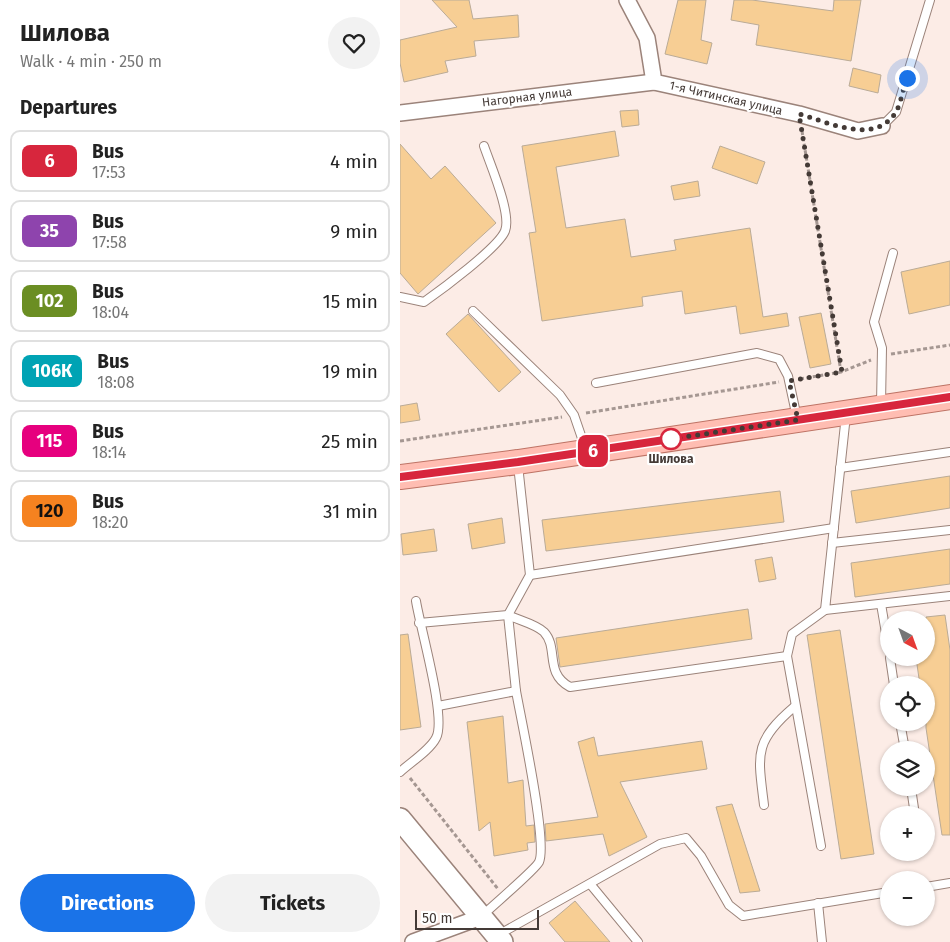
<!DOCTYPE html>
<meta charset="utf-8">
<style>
body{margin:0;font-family:"Fira Sans",sans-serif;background:#f2f2f2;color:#222;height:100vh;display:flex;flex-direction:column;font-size:19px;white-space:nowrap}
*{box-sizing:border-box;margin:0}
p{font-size:16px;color:#767676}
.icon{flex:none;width:28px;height:28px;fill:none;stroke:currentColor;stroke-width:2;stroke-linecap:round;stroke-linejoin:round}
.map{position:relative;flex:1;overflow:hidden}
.drawer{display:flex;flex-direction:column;background:#fff;width:400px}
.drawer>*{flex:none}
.badge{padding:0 10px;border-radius:8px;font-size:18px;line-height:32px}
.needle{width:32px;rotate:139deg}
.fabs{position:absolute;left:480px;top:611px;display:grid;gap:10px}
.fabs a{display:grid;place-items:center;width:55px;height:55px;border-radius:50%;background:#fff;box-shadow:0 1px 4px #0004;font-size:25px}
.scale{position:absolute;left:15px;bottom:12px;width:124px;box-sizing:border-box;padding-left:5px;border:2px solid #443a36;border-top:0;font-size:14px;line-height:18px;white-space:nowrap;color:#443a36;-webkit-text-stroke:4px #fff;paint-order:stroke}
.you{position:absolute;width:25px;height:25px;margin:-12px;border:4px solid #fff;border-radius:50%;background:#1a73e8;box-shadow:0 0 0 8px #1a73e833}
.map>.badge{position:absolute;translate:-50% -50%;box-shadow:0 0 0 2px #fff}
h2{padding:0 20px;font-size:19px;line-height:45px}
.round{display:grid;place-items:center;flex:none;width:52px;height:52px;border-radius:26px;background:#f2f2f2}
.headline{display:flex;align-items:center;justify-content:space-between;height:85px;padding:0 20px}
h1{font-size:24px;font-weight:700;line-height:38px}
.action{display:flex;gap:10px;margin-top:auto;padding:10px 20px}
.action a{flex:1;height:58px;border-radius:30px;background:#1a73e8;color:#fff;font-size:20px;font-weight:700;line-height:58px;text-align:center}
.action a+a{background:#f2f2f2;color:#222}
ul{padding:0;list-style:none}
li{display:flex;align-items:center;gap:15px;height:62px;margin:0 10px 8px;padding:0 10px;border:2px solid #e0e0e0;border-radius:10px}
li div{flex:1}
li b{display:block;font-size:19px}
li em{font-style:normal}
li .badge{min-width:55px;font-weight:700;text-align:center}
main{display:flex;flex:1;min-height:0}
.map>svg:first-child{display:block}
</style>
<main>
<section class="drawer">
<div class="headline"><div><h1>Шилова</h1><p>Walk · 4 min · 250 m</p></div><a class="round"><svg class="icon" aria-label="heart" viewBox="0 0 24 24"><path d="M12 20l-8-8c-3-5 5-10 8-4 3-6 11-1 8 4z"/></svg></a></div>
<h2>Departures</h2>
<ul>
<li><span class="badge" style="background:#d7263d;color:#fff">6</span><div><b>Bus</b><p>17:53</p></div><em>4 min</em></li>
<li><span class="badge" style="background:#8e44ad;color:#fff">35</span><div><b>Bus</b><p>17:58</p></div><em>9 min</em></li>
<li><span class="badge" style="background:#6b8e23;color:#fff">102</span><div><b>Bus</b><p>18:04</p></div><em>15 min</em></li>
<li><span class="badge" style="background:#00a3b4;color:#fff">106К</span><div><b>Bus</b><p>18:08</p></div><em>19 min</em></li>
<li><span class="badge" style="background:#e6007e;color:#fff">115</span><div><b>Bus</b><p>18:14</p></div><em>25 min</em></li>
<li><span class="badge" style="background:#f58220;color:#111">120</span><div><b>Bus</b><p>18:20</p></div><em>31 min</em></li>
</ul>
<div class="action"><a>Directions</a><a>Tickets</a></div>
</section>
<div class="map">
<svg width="550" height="942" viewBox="0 0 550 942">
<rect width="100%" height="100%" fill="#fcece6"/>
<g fill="#f7ce94" stroke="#baab97">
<path d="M32,0H69L73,19L118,15L119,37L74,41L76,56L45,61L48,72L4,82L0,63V40L57,27Z"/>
<path d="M278,0H306L301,40L312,43L307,64L265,54Z"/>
<path d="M334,0H352L433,11L434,0H461L451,61L356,45L359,25L331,20Z"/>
<path d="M453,68L481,75L478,93L449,86Z"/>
<path d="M238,110L239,125L222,127L220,111Z"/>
<path d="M215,131L219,156L156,167L166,228L225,219L231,257L276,250L274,240L350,228L363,317L387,313L389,326L340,334L336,306L285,314L282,291L242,297L243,306L142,321L129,233L136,232L122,146Z"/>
<path d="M0,144L31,179L45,166L96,223L18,294L0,273Z"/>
<path d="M320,146L365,162L357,184L312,168Z"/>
<path d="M298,181L300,196L274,200L271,186Z"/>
<path d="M550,261V305L509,314L501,272Z"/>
<path d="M421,313L431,364L410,368L399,317Z"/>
<path d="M68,314L121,372L99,392L46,334Z"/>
<path d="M17,403L20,420L0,423V406Z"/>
<path d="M550,476V508L456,523L451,491Z"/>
<path d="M380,491L384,522L146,551L142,520Z"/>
<path d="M102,518L105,543L72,549L68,524Z"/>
<path d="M34,529L37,551L3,555L1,534Z"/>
<path d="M550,549V584L455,597L451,563Z"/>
<path d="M372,557L376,579L359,582L355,560Z"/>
<path d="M348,609L352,639L160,667L156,638Z"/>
<path d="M545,615L550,650V835H542L526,728V685H520L516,658H526V617Z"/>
<path d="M440,630L474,854L441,859L407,635Z"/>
<path d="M8,634L21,727L0,730V635Z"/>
<path d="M103,716L108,783L123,780L126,826L134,825L135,842L127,843L128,850L94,856L90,822L79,831L67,722Z"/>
<path d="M194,737L198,756L302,741L307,769L220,782L247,837L209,856L203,834L146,841L145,824L198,817L178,742Z"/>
<path d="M332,804L360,891L340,893L316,807Z"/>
<path d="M175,901L210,942H165L149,923Z"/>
</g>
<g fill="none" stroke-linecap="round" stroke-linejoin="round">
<defs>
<g id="service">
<path d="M482,126L496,112L530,0"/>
<path d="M0,297L24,302C41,290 98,248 105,231C112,214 90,164 84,146"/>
<path d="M73,311L160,395L174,415L186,450"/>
<path d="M196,383L357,353L379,359L388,376L397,418"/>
<path d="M481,404L482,348L474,322L493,253"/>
<path d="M446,415L425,610L550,596"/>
<path d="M440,468L550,452"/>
<path d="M432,543L550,530"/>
<path d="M130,575L434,528"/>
<path d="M481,604L489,651"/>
<path d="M108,615C118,620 136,624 144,632C159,648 144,673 170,687L387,656"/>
<path d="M108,615L116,691"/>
<path d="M19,623L108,615L130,575L118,465"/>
<path d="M490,658L494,685"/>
<path d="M38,706L116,691C121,719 148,843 139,862C135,870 92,906 83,915"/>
<path d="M500,722L505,750"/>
<path d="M0,772C11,762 30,750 36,738C47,719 20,627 16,601"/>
<path d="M511,788L515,815"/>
<path d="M364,805C358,755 353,742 394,707"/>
<path d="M421,846L387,656L392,634L425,610"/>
<path d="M191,885L238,942"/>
<path d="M526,887L550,883"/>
<path d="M418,903L422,942"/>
<path d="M98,935L260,844L286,838L301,856L329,905L343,916L489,892"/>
</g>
<g id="minor">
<path d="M227,0L247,38L254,82L399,114L458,131L482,126"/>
<path d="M0,113L254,82"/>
<path d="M13,942L81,917"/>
</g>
<path id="secondary" d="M0,819L102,942"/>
<path id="primary" d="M0,477L118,462L550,397"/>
</defs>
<use href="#service" stroke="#9b837a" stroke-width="10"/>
<use href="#minor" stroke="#9b837a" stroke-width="18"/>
<use href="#secondary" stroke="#9b837a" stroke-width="24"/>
<use href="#primary" stroke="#be7365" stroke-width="26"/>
<g stroke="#a59792" stroke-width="3" stroke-dasharray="4 2.5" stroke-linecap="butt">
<path d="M402,131L441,372"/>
<path d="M491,354L550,345"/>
<path d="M400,379L441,372L471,360"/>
<path d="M186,413L379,382"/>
<path d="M0,441L162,417"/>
<path d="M10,778L98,889"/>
</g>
<use href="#service" stroke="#fff" stroke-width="8"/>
<use href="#minor" stroke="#fff" stroke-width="15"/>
<use href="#secondary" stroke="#fff" stroke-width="21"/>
<use href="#primary" stroke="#ffbdb2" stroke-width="24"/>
</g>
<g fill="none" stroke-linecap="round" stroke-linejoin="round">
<defs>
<path id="line" d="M0,477L118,462L550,397"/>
</defs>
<use href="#line" stroke="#fff" stroke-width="11"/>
<use href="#line" stroke="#d7263d" stroke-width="8"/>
<path stroke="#443a36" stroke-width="5" stroke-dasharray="0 9" d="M271,439L398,420L389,381L442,372L399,114C428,122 475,146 496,112C501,103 503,89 507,78"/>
</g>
<circle fill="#fff" stroke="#d7263d" stroke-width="2.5" cx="271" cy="439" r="10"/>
<g text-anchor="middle" stroke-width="4.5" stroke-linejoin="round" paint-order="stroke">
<g font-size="12" fill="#443a36" stroke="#fff">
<text transform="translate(127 97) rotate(-7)" y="4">Нагорная улица</text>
<text transform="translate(326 98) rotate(13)" y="4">1-я Читинская улица</text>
</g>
<g font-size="12" font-weight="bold" fill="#443a36" stroke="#fff">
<text x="271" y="463">Шилова</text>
</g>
</g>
</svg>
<div class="fabs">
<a><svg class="needle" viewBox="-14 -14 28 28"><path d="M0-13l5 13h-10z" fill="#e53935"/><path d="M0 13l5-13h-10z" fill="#767676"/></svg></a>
<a><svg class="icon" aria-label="locate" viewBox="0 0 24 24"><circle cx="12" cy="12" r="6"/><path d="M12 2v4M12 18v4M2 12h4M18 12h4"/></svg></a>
<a><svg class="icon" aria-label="layers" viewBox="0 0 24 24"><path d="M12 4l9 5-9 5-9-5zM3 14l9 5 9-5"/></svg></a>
<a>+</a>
<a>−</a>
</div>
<div class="scale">50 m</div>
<div class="you" style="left:507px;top:78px"></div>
<b class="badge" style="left:193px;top:451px;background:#d7263d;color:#fff">6</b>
</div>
</main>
